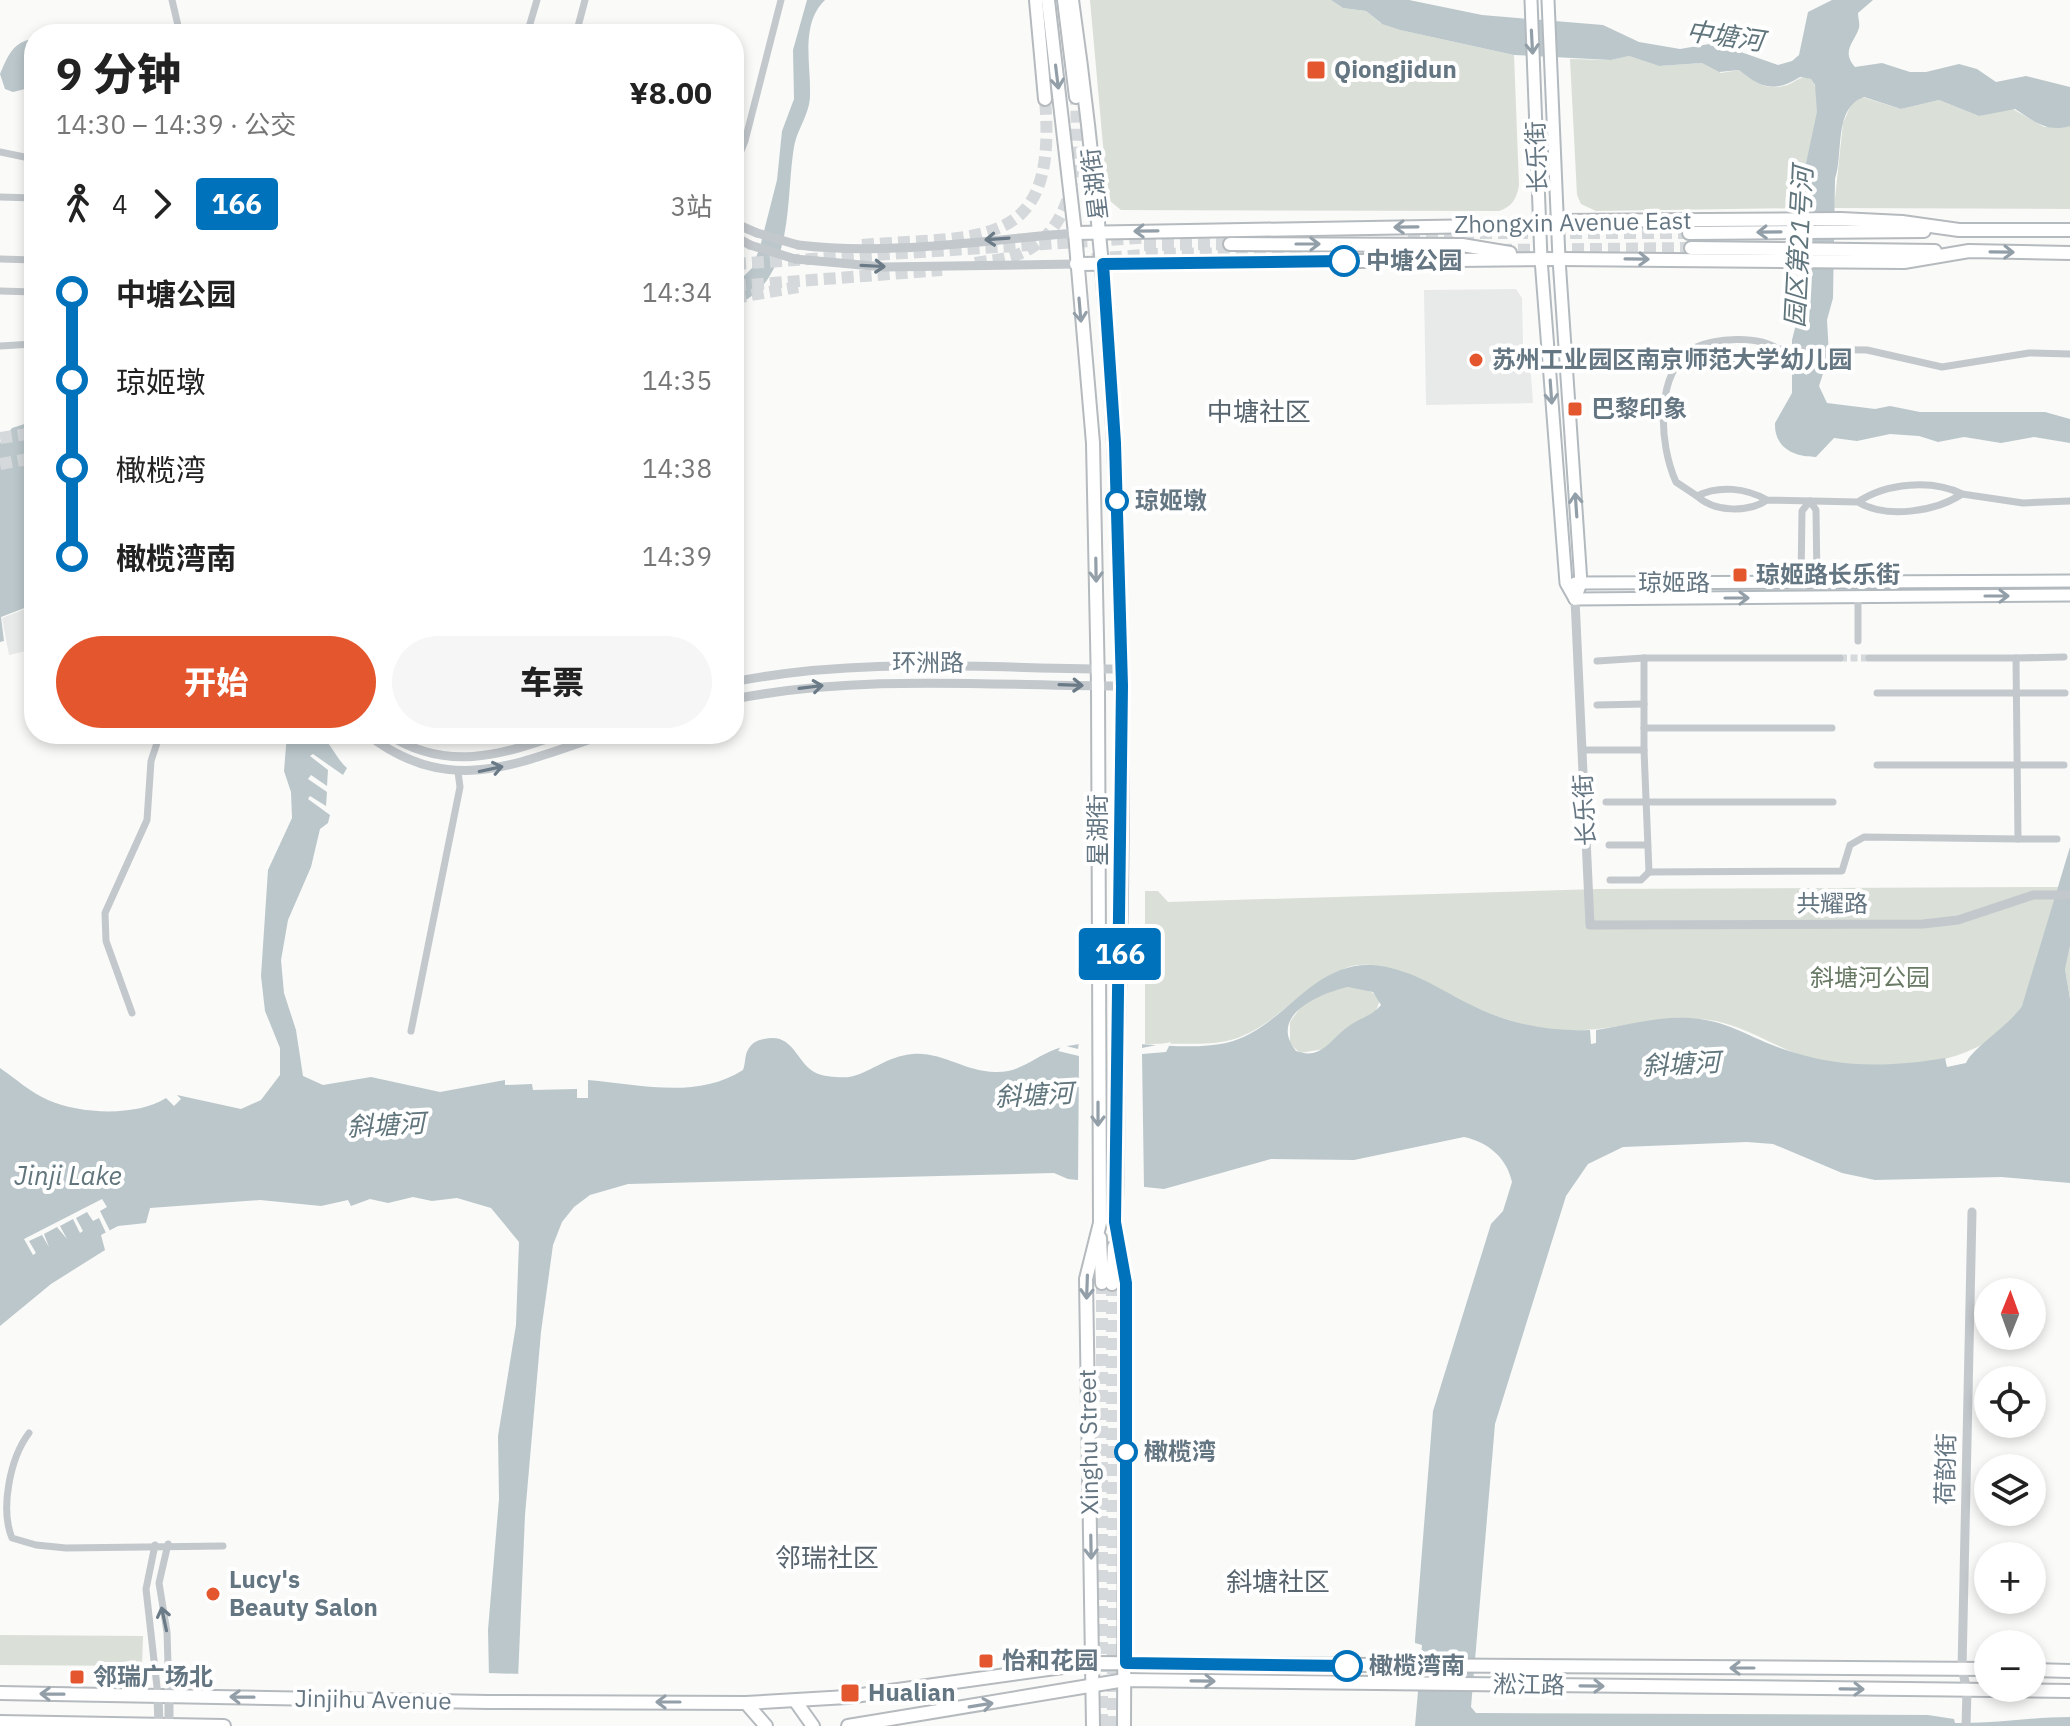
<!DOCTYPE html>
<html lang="zh">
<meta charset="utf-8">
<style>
body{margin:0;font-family:"IBM Plex Sans","Noto Sans SC",sans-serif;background:#f6f6f6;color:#222;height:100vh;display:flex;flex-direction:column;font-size:30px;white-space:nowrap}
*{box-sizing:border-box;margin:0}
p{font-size:26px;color:#767676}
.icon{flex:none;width:44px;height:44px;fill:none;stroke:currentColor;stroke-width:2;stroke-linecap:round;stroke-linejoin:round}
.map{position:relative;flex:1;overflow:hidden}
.drawer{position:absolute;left:24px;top:24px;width:720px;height:720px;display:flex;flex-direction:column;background:#fff;border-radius:32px;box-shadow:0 4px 12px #0003}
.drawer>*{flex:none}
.badge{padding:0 16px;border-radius:6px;font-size:28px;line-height:52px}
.needle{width:52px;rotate:1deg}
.fabs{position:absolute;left:1974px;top:1278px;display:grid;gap:16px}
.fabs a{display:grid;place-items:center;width:72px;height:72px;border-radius:50%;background:#fff;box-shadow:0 4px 12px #0003;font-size:40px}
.map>.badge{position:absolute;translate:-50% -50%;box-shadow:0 0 0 4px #fff}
.legs{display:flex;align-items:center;gap:12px;height:88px;padding:0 32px;font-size:26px}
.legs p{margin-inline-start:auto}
.summary{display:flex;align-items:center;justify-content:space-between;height:136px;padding:0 32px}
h1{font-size:44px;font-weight:800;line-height:60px}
.button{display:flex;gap:16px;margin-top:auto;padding:16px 32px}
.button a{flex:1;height:92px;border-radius:48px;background:#e4572e;color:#fff;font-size:32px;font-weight:800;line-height:92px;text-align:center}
.button a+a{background:#f6f6f6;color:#222}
ul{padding:0 32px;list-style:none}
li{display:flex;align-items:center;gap:28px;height:88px;font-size:30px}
li i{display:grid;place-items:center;width:12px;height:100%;margin:0 10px;background:currentColor}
li i::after{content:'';width:20px;height:20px;margin:-10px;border:6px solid;border-radius:50%;background:#fff}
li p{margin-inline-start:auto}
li:first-child i{background:linear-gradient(#0000 50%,currentColor 0)}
li:last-child i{background:linear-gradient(currentColor 50%,#0000 0)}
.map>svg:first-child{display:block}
</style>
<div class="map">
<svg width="2070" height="1726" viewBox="0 0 2070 1726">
<rect width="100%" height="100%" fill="#fafaf8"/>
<g fill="#e8e9e9">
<path d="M1516,289L1522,298L1523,344L1531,376L1533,403L1426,405L1424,290Z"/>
<path d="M34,591V649L9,655L2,618L28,608L26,593Z"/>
</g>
<g fill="#dadfd7">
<path d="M1090,0H1331L1343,8L1366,11L1380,23L1400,30L1514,55L1519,185C1517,198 1512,207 1499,211L1121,210L1110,201L1107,190Z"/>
<path d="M1629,56L1659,66L1702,63L1721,73L1739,70C1752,81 1767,92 1787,85C1797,82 1798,75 1811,79C1829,102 1808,152 1803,177C1800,188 1807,197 1806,208L1596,211L1581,204L1577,195L1570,59L1611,60Z"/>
<path d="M1862,97L1901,109L1939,100L1979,116L2011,108L2044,127L2070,126V209L1834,208L1843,123L1851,105Z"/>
<path d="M2058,887L2053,906L2070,907V999L2065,969L2037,965C2031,983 2027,1000 2016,1016C1974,1072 1868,1075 1806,1057C1775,1047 1748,1028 1716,1021C1657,1010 1601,1039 1541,1028C1496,1020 1453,997 1410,980C1398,975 1383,967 1370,965C1339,962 1325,982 1305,1003C1327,990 1362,976 1380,1000L1376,1011L1343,1032L1324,1049L1300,1053L1290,1044V1022L1302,1005L1295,1000C1233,1053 1222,1042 1145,1044V891H1158L1168,902L1598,889Z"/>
<path d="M0,1635L143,1636L142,1666L0,1665Z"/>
</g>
<g fill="#bbc7cb" fill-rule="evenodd">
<path d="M807,0H825C800,24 811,64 810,95C810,114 797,129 794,147C785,201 796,281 734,306V286L752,268L760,247L777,180L782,131L794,99L793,50Z"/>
<path d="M1331,0H1409L1482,15L1603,25L1639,42L1680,49L1715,43L1778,65L1792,61L1799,55L1808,12L1832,0H1873L1858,13C1858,18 1860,23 1859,28C1854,43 1841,51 1855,67L1882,63L1910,72H1926L1959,64L1977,69L1996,82L2026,76L2070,87V126C2046,133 2034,121 2015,109L1979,116L1939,100L1901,109L1864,97C1833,108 1844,154 1835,179L1833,298L1827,320L1829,355L1819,386L1827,403L1875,409L1890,406L1920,412H2045L2070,419V443L2034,437L2001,443L1964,437L1938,442L1919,436L1890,434L1857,441L1834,438L1816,457C1794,457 1774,448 1775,423L1792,393V340L1806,284L1807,199L1802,182L1817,112L1815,85L1811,79L1800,77C1775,93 1760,88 1739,70L1719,72L1702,63L1659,66L1629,56L1611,60L1514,55L1400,30L1382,24L1366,11L1343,8Z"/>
<path d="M34,39L33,87L13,92L5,89L0,74C8,56 13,41 34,39Z"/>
<path d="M34,421V590L24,592L27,607L1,617L4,641L0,642V443L12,428Z"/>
<path d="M287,734H320C332,745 338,761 347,768L343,775L313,754L310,756L328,770L327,786L311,775L308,779L327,792L326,806L310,796L308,799L330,815L328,823L320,829L311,867L288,920L281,960L284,993L296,1030L303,1076L323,1085L371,1077L440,1092L505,1080V1085L532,1084L533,1090L577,1089V1098H588V1080C639,1084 696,1100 743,1070C746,1063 744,1055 749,1048C753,1042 758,1040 764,1039C794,1032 795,1062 816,1073C824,1077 842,1078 849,1077C868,1074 887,1056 913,1054C943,1052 966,1072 995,1072C1020,1073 1034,1057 1056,1049C1106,1033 1175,1054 1226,1043C1283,1030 1310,962 1372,965C1409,968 1436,987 1467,1003C1506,1023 1547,1032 1590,1030L1591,1044L1596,1043V1030C1630,1025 1665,1014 1700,1019C1730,1023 1752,1038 1780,1048C1836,1068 1887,1068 1945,1058L1947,1067L1966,1063C1973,1047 2008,1027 2022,1006L2070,847V945L2065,969L2070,999V1183L2001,1177L1875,1180L1842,1173L1773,1144L1747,1142L1623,1147L1588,1164L1566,1196L1495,1424L1471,1707L1476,1713L1928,1715L1954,1719L1955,1723C1994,1724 2031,1717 2070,1717V1726H1415L1422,1645L1415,1643V1640L1433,1411L1491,1224L1503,1211L1512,1182C1507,1158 1488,1142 1464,1137L1354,1160L1271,1159L1164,1189L1068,1179L1054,1173L628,1184L590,1195L574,1207L562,1222L553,1245L541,1332L525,1515L516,1726H490L488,1630L499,1499L498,1436L516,1325L519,1242L491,1208L457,1198L432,1201L413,1197L388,1203L370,1199L351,1206L348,1200L321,1206L260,1200L150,1208L146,1223L118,1226L101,1235L105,1250L51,1284L0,1326V1068C16,1079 30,1092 48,1100C79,1114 137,1117 166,1098L174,1106L181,1099L177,1095L241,1109L261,1100L280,1075V1048L265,1011L261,976L268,870L292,818L291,792L284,771ZM1348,987L1373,992L1381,1005C1372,1016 1360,1018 1349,1026C1331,1038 1322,1061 1296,1051C1267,1015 1321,993 1348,987Z"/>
</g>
<g fill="#fafaf8">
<path d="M1142,1040V1048L1171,1042L1166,1052L1142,1054L1144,1188L1078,1184L1079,1056L1058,1051L1062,1045L1078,1049L1079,1042Z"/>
<path d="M102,1199L107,1207L100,1211L110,1231L106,1233L99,1218L93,1221L87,1212L76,1218L83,1231L80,1233L73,1219L60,1226L67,1239L57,1227L44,1234L49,1247L42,1235L29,1241L36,1253L33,1255L24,1239Z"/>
<path d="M488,1673L522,1674L520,1726H486Z"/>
</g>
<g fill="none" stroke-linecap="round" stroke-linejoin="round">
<path stroke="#d5d9db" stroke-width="7" stroke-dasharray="7 3.5" stroke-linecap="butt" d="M1840,658H1869"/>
<g stroke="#d5d9db" stroke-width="12" stroke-dasharray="12 6" stroke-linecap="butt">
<path d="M1408,233H1689"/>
<path d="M862,245C983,235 1058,252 1045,99"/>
<path d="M1144,245L1230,244"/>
<path d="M1500,250L1691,248"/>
<path d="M1092,259L1156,254L1457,251"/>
<path d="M975,263C987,261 1000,260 1011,257C1080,235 1078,155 1076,97"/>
<path d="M734,264L1154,237"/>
<path d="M734,286L942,270"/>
<path d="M734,298L798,287"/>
<path d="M0,438L34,433"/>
<path d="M0,464L34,458"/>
<path d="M1112,1284L1113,1726"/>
<path d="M1102,1726V1283"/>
</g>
<defs>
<g id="secondary">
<path d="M1531,0L1541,259L1566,583L1575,599"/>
<path d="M1548,0L1559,259L1581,583L1575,599"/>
<path d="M1575,583L2070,581"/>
<path d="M1575,599L2070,595"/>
</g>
<g id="primary">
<path d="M1036,0L1045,99"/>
<path d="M1048,0L1075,233L1093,443L1098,686L1100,1223L1086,1279L1093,1726"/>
<path d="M1064,0L1076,97"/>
<path d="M1072,0C1121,342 1128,687 1118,1031C1116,1095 1119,1158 1115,1222L1126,1283L1124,1726"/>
<path d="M1075,233L1540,225L1557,221L1841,219L1902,222L1959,230H2070"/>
<path d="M1689,233L1924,231"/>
<path d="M1230,244L1462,245L1510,253"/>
<path d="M1691,248L1935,251"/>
<path d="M1076,264L1559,259L1904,262L1969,251L2070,253"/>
<path d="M1100,1238L1102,1283"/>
<path d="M1112,1284L1114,1247"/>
<path d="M2032,1670L2070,1671"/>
<path d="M0,1693L488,1702L746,1703L847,1697L1092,1663L1988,1669"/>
<path d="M796,1702L813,1726"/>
<path d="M746,1703L766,1726"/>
<path d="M0,1722L224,1726"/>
<path d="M848,1726L1125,1680L2070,1691"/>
</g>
</defs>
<use href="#secondary" stroke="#b3babf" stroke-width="15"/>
<use href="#primary" stroke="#b5babe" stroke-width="16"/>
<g stroke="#c3c8cc" stroke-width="7">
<path d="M172,0L180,34"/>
<path d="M527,34L537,0"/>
<path d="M576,34L585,0"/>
<path d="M0,152L34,159"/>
<path d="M734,168L745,141L781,0"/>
<path d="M0,197L34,198"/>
<path d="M0,259L34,260"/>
<path d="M0,291L34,292"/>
<path d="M0,346L34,344"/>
<path d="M1694,348C1715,338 1758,335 1778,349C1760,363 1710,365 1694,348C1654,373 1659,444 1676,482L1697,496"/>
<path d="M1778,349L1867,350L1942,367L2029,353L2070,354"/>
<path d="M1962,494L2023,503L2070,501"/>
<path d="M1767,500C1748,513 1714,512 1697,496C1719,485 1746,488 1767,500L1858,502C1886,519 1935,512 1962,494C1932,479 1886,483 1858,502"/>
<path d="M1801,582L1802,511L1810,501L1816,510L1817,582"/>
<path d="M1858,597V641"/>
<path d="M2016,658L2064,657"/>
<path d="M1597,661L1644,658"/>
<path d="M1877,693H2065"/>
<path d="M1597,705L1644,704"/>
<path d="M1644,728H1832"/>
<path d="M1582,750H1644L1649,872L1842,871L1850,845L1864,837L2018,839L2016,658H1869"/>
<path d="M1644,750V658H1840"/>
<path d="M1877,765H2064"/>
<path d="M1606,802H1833"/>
<path d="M2018,839H2057"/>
<path d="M1609,845H1647"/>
<path d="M1610,880H1641L1649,872"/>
<path d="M132,1013L106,941L105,913L147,820L151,761L160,734"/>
<path d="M411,1031L460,787L458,772"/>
<path d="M29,1433C10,1458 0,1509 12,1538L36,1545L66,1548L223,1546"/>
<path d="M168,1544L159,1583L167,1632L169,1696"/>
<path d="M155,1545L146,1589L158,1696"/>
</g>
<g stroke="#c3c8cc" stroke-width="9">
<path d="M734,223L757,233"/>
<path d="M734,236L750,245"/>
<path d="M798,245C888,256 984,240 1075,233"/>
<path d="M795,259L884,267L1076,264"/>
<path d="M1575,599L1590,925L1923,924L1958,920L2033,895H2070"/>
<path d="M734,682C860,656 993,669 1121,669"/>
<path d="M734,699C863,674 992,686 1122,686"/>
<path d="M367,734C449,799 518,763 606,734"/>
<path d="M387,734C446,772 499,756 561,734"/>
<path d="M158,1696L159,1726"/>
<path d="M169,1726V1696"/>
<path d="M1966,1726L1967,1690L1962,1669L1972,1212"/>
</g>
<use href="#secondary" stroke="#fff" stroke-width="11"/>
<use href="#primary" stroke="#fff" stroke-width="12"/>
<g stroke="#c3c8cc" stroke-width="9">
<path d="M757,233L798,245"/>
<path d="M750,245L795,259"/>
</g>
</g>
<defs><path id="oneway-shaft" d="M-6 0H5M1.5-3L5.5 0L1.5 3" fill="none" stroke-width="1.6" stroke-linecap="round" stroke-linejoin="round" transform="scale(2)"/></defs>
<g stroke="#939fa8">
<use href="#oneway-shaft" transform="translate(1532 42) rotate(87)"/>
<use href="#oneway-shaft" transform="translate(1057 77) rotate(83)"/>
<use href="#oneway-shaft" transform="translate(1406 227) rotate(179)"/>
<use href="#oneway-shaft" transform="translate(1146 231) rotate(179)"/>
<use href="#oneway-shaft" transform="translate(1769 232) rotate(179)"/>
<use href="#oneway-shaft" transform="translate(1308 244)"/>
<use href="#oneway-shaft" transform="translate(2002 252) rotate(1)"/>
<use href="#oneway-shaft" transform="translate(1637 259) rotate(1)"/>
<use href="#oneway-shaft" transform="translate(1080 310) rotate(85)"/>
<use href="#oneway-shaft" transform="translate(1551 392) rotate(86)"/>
<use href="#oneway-shaft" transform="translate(1576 505) rotate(-94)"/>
<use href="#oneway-shaft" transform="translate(1096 570) rotate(89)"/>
<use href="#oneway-shaft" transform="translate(1997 596)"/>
<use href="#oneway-shaft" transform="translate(1737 598)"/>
<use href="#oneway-shaft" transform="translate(1098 1114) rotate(90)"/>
<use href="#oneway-shaft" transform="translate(1087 1287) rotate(92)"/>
<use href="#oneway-shaft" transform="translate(1091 1547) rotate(89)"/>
<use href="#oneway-shaft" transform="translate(1742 1668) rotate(-180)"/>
<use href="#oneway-shaft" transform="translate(1203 1681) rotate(1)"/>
<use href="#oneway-shaft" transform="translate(1592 1686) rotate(1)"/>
<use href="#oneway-shaft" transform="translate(1852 1689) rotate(1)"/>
<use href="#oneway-shaft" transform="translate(52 1694) rotate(-179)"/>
<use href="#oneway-shaft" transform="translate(242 1697) rotate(-179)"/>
<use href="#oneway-shaft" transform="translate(668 1702) rotate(-180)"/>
<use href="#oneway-shaft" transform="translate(981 1705) rotate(-9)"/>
</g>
<g stroke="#6a7a87">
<use href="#oneway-shaft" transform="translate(997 239) rotate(176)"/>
<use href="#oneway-shaft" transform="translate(873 266) rotate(3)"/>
<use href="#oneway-shaft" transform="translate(1071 685) rotate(2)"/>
<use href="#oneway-shaft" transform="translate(811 687) rotate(-7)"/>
<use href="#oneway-shaft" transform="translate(491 769) rotate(-12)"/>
<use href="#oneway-shaft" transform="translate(164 1619) rotate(-102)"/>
</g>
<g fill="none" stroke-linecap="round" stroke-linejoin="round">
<defs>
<path id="line-1" d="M1344,261L1103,264L1115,443L1122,686L1115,1222L1126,1283V1663L1347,1666"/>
</defs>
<use href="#line-1" stroke="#fff" stroke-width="18"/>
<use href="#line-1" stroke="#0072bc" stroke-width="12"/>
</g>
<g fill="#e4572e" stroke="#fff" stroke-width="3">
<rect x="1306" y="60" width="20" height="20" rx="4"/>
<circle cx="1476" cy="360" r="8"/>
<rect x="1567" y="401" width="16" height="16" rx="4"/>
<rect x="1732" y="567" width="16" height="16" rx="4"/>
<circle cx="213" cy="1594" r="8"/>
<rect x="978" y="1653" width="16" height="16" rx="4"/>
<rect x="69" y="1669" width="16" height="16" rx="4"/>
<rect x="840" y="1683" width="20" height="20" rx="4"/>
</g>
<g fill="#fff" stroke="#0072bc" stroke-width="4">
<circle cx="1344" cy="261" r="14"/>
<circle cx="1117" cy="501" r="10"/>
<circle cx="1126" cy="1452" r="10"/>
<circle cx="1347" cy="1666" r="14"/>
</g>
<g text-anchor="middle" stroke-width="8" stroke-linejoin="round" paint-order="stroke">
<g font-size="24" font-weight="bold" fill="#657683" stroke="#fff" text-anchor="start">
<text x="1334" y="78">Qiongjidun</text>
<text x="1492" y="368">苏州工业园区南京师范大学幼儿园</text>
<text x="1591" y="417">巴黎印象</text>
<text x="1756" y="583">琼姬路长乐街</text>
<text x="229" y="1588">Lucy's<tspan x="229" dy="28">Beauty Salon</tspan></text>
<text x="1002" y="1669">怡和花园</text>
<text x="93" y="1685">邻瑞广场北</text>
<text x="868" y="1701">Hualian</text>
</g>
<g font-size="24" fill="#657683" stroke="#fff">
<text transform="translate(1537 157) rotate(-92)" y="8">长乐街</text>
<text transform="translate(1095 184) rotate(-97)" y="8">星湖街</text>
<text transform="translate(1573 223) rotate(-1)" y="8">Zhongxin Avenue East</text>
<text x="1674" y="591">琼姬路</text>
<text x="928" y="671">环洲路</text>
<text transform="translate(1585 810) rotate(-93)" y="8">长乐街</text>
<text transform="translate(1098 830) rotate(-90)" y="8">星湖街</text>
<text x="1832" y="912">共耀路</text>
<text transform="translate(1089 1442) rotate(-91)" y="8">Xinghu Street</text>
<text transform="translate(1946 1469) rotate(-89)" y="8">荷韵街</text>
<text transform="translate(1529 1685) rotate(1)" y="8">淞江路</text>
<text transform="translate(373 1700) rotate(1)" y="8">Jinjihu Avenue</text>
</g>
<g font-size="24" font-weight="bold" fill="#657683" stroke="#fff" text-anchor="start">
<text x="1366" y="269">中塘公园</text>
<text x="1135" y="509">琼姬墩</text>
<text x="1144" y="1460">橄榄湾</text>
<text x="1369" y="1674">橄榄湾南</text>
</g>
<g font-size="24" fill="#687a64" stroke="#fff">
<text x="1870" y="986">斜塘河公园</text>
</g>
<g font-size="26" font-style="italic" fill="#60757c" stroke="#fff">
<text transform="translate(1725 36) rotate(8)" y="9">中塘河</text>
<text transform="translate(1799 247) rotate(-87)" y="9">园区第21号河</text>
<text transform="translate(1681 1064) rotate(-3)" y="9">斜塘河</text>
<text transform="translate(1034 1095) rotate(-3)" y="9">斜塘河</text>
<text transform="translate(386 1125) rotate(-3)" y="9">斜塘河</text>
<text x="68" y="1185">Jinji Lake</text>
</g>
<g font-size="26" fill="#57646e" stroke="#fff">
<text x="1259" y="421">中塘社区</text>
<text x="827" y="1567">邻瑞社区</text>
<text x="1278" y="1591">斜塘社区</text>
</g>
</g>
</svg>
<div class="fabs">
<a><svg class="needle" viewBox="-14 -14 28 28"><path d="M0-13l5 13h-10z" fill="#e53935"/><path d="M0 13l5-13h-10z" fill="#767676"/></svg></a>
<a><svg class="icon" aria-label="locate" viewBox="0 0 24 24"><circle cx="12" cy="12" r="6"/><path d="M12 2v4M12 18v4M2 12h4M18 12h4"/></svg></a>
<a><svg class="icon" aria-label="layers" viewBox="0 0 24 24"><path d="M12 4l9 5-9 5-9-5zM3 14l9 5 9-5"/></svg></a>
<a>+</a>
<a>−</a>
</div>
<b class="badge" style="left:1120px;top:954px;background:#0072bc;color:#fff">166</b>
<section class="drawer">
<div class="summary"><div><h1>9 分钟</h1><p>14:30 – 14:39 · 公交</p></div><b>¥8.00</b></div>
<div class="legs"><svg class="icon" aria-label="walk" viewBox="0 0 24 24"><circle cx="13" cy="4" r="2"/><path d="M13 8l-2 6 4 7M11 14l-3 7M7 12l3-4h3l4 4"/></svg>4<svg class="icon" aria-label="forward" viewBox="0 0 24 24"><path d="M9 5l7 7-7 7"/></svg><b class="badge" style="background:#0072bc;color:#fff">166</b><p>3站</p></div>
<ul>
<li><i style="color:#0072bc"></i><b>中塘公园</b><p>14:34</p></li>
<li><i style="color:#0072bc"></i><span>琼姬墩</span><p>14:35</p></li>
<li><i style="color:#0072bc"></i><span>橄榄湾</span><p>14:38</p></li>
<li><i style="color:#0072bc"></i><b>橄榄湾南</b><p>14:39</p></li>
</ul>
<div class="button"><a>开始</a><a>车票</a></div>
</section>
</div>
